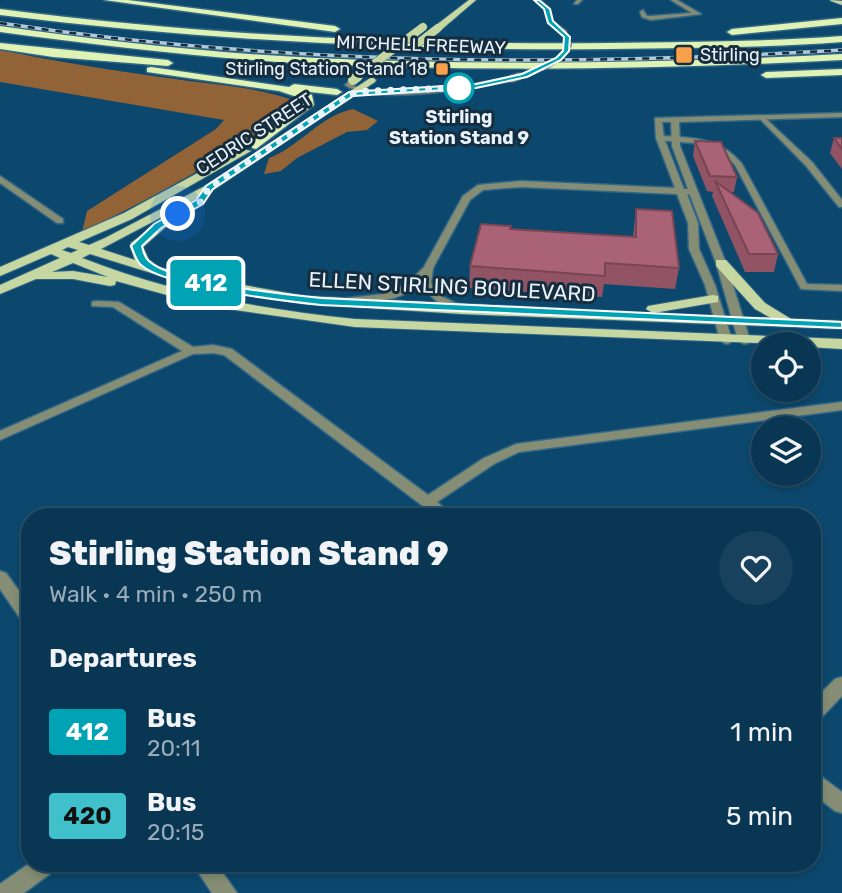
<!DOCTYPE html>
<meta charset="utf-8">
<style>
body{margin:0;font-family:Rubik,sans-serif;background:#17415c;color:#f1f3f6;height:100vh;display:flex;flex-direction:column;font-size:26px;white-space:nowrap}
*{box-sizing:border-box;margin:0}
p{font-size:23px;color:#99abb8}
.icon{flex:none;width:38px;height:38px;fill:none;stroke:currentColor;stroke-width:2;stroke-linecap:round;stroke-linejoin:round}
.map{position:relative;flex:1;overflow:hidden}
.details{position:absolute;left:21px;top:508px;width:800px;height:364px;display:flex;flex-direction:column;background:#093652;border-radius:28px;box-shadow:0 4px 10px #0003,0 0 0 2px #295069}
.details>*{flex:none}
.badge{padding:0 14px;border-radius:5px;font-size:24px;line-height:46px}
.tools{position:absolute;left:751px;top:332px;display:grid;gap:14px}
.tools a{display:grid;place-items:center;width:70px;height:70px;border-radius:50%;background:#093652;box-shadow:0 4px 10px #0003,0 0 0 2px #295069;font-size:35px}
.you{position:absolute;width:35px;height:35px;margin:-18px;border:5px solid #fff;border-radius:50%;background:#1a73e8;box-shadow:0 0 0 10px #1a73e833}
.map>.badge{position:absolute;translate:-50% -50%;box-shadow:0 0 0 4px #fff}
h2{padding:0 28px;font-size:26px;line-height:63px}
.round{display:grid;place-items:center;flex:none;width:74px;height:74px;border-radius:37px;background:#17415c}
.overview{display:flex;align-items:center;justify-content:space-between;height:119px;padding:0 28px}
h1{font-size:33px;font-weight:800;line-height:52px}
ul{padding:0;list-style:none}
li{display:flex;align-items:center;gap:21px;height:84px;padding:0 28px}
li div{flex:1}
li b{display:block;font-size:26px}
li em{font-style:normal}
li .badge{min-width:77px;font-weight:700;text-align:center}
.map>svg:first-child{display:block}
</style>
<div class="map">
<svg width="842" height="893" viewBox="0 0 842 893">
<rect width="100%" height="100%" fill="#0c486d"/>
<g fill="#916337">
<path d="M0,50C57,62 117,71 175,79C215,85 258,87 296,101L299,106C231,154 157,196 82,232L87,211L216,129L224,120L0,82Z"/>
<path d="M353,109L378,121L367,130L347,132L324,144L297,158L281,171L264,174L269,158C299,147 321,115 353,109Z"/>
</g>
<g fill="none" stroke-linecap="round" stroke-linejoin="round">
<defs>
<g id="lane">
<path d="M535,0H540L550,9L552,21L566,31V33H562L548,23L545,9Z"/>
<path d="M577,0H582L578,4H574Z"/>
<path d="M671,0H677L701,14L651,20L642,17L640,12L643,10L647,16H651L692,13Z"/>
<path d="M541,67L546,68L533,74L528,73Z"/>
<path d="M511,77L513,80C475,88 377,106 345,85L353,78L356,80L352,85C387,101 472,85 511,77Z"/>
<path d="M760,117H764L812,162L842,200V207H839L806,166L760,119Z"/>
<path d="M660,136C692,137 721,138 742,164L807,284L842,285V291L801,289L735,165C712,138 689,144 657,140V136Z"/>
</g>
<g id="street">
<path d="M842,113V117L679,122L680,146L726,263L750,340L748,343L744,344L738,340L716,263L690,195L687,194L698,223L699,249L715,285L732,340L730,343L726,344L720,340L705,285L689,249L688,223L677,194L521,187L483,190L470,200L433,268L431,283L441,296L466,308V312C447,314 429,297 421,282C401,304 366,302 339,305L333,302L339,299L384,294L406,285L424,267L463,196L478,185L521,181L675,188L656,138L655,118ZM662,122H671L672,146L688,189H684L664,138Z"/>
<path d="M0,176L63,219V223H57L0,183Z"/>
<path d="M96,301L119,302L193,347L213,345L232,349L428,495L484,458L516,444L842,402V410L519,452L494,464L437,502L453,516H436L224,355L213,353L193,354L0,440V431L182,351L113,307L92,306V302Z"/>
<path d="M0,571L6,573L30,606V625L24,624L0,589Z"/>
<path d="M842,677V696L819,720L812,722V702L835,679Z"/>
<path d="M812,772L819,775L842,792V813L835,811L812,793Z"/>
<path d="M30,863H58L55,870L24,893H0V884Z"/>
<path d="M192,863H216L237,893H212Z"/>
</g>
<g id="primary">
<path d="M469,0H476L441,30H435V26Z"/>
<path d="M830,0L842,1V5L831,1Z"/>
<path d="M372,77L376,80L375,82L213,190L101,249L135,260L130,246L131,243L164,218L170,222L168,225L143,247L149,260L159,267L186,275L305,296L653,313L646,309L648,306L713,295L718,296V302L653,313L771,318L755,309L716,266V260H726L765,303L791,319L842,321V329L462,314L305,304L184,283L90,254L82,258C171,293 260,309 355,319L842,339V349L808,347V345L355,327L207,306L116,281L115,285L110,286L73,279H36L0,294V285L60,258L51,254L0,276V267L124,213L242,149L251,151L132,219L79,242L89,245L105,238L205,186ZM68,247L78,250L71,253L62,250ZM73,263L108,277L73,271L52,272Z"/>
</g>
<g id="highway">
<path d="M104,0H128L335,26L340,29L335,32Z"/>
<path d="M0,9C202,35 405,45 609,43C687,42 764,42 842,36V42C764,48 687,48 609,49C405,51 202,40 0,15Z"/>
<path d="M842,18V24L732,35L727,32L732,29Z"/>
<path d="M0,26C105,41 211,53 317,58C492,66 667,63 842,54V60C667,69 492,72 317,64C211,59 105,46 0,32Z"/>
<path d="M0,43L168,60L173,63L168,66L53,57L0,49Z"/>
<path d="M151,67L289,87L294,84L337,89L342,92L337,95L301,91L312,95L314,105L256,149L252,148V142L302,105L303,99L279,91L147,72V68Z"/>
<path d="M842,69V75L766,78L761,75L766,72Z"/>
</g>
</defs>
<use href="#lane" stroke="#336787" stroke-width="3"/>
<use href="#street" stroke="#336787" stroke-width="3"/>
<use href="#primary" stroke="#336787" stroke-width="2"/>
<use href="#highway" stroke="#336787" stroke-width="3"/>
<use href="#lane" fill="#858e74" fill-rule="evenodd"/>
<use href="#street" fill="#858e74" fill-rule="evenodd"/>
<use href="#primary" fill="#c6d7a2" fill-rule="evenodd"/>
<use href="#highway" fill="#dff3b4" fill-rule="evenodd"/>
<defs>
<path id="rail" d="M0,23C278,65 562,67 842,50"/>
</defs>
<use href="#rail" stroke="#b3c9d9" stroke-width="3.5"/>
<use href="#rail" stroke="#162d3e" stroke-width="2.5" stroke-dasharray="7" stroke-linecap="butt"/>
<defs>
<g id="lane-bridge-far1">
<path d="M543,68L558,59L569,45L564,32"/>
<path d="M514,78L531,73"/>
</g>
<path id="lane-bridge" d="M511,79L520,76"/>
<g id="primary-bridge-far1">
<path d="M416,45L438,28"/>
<path d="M355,78L423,27"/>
</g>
<path id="primary-bridge" d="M353,80L358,76"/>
</defs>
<use href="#lane-bridge-far1" stroke="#336787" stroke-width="6" stroke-linecap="butt"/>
<use href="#lane-bridge" stroke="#336787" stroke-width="9" stroke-linecap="butt"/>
<use href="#primary-bridge-far1" stroke="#336787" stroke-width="9" stroke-linecap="butt"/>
<use href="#primary-bridge" stroke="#336787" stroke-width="11" stroke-linecap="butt"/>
<use href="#lane-bridge-far1" stroke="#858e74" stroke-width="5"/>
<use href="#lane-bridge" stroke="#858e74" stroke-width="7"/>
<use href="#primary-bridge-far1" stroke="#c6d7a2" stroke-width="8"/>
<use href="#primary-bridge" stroke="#c6d7a2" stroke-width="10"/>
</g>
<g fill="#925465">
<path d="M834,138H842V169L830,153Z"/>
<path d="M695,141L737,177L734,192H730L778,254L774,272H745L712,196L713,192L707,191L693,156Z"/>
<path d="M636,209L679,268L675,289L604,284L602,297L469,288L470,266L633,237Z"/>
</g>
<g fill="#aa6276" stroke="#774553" stroke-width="2">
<path d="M834,138H842V149Z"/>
<path d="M695,141L721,142L737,177L710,176Z"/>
<path d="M715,181L758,213L778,254H749Z"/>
<path d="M636,209L672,211L679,268L605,263V276L470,266L481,224L511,226L510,229L636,237Z"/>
</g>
<path fill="#00a3b4" stroke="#fff" stroke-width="2" d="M534,0H539L550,9L553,21L570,37L569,51L561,60L527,77L476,88L353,96L213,189L203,204L161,228L142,246C143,251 145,258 149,261C170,282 287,295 321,298L842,322V328L321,305C284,301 165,287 141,265C136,261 134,252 131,246L154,224L196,200L206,186L349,92L476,84L522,74L556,58L563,51L564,37L548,23L544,9Z"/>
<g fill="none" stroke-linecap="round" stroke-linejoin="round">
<path stroke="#e7f2fb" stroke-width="7" stroke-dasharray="0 12.6" d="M178,214L200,202L209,188L351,94L367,91L459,88"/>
</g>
<g fill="#f8a14a" stroke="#162d3e" stroke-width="2.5">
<rect x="675" y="46" width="18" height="18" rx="3.5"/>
<rect x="435" y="62" width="14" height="14" rx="3.5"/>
</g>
<circle fill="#fff" stroke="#00a3b4" stroke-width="3.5" cx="459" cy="88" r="14"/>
<g text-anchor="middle" stroke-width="6" stroke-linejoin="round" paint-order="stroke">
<g font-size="18" fill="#e7f2fb" stroke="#162d3e">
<text transform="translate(421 45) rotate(2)" y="6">MITCHELL FREEWAY</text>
<text transform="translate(254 134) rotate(-33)" y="6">CEDRIC STREET</text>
</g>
<g font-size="18" fill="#e7f2fb" stroke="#162d3e" text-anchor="start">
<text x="700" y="61">Stirling</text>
<text x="428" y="75" text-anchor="end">Stirling Station Stand 18</text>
</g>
<g font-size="18" font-weight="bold" fill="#e7f2fb" stroke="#162d3e">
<text x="459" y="123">Stirling<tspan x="459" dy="21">Station Stand 9</tspan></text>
</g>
<g font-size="21" fill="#e7f2fb" stroke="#162d3e">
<text transform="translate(452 287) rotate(3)" y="7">ELLEN STIRLING BOULEVARD</text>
</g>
</g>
</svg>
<div class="tools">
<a><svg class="icon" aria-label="locate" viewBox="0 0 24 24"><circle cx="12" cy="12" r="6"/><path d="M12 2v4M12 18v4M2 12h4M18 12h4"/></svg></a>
<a><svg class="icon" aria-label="layers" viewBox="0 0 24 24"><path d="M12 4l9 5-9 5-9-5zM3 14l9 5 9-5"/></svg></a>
</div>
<div class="you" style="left:178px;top:214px"></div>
<b class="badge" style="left:206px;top:283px;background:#00a3b4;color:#fff">412</b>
<section class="details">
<div class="overview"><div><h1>Stirling Station Stand 9</h1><p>Walk · 4 min · 250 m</p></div><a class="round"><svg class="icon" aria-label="heart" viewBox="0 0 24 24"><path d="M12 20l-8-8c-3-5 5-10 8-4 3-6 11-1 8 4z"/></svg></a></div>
<h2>Departures</h2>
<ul>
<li><span class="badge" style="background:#00a3b4;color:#fff">412</span><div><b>Bus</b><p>20:11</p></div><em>1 min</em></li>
<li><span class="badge" style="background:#3fc0cb;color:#111">420</span><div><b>Bus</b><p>20:15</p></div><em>5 min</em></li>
</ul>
</section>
</div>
